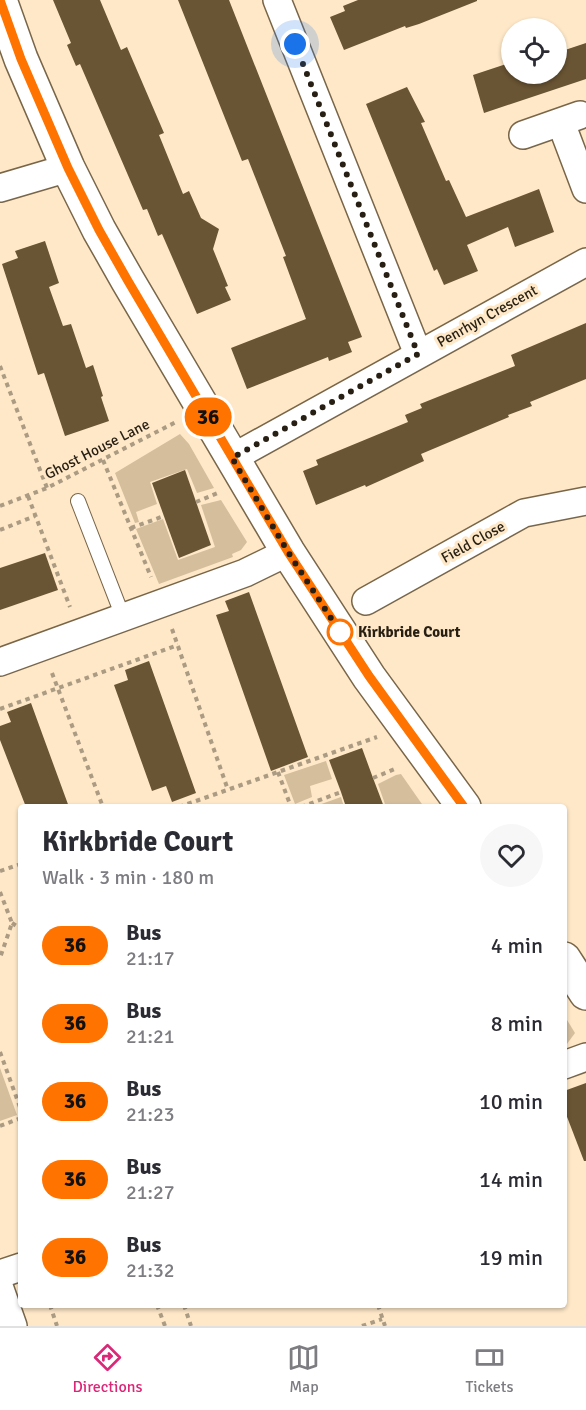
<!DOCTYPE html>
<meta charset="utf-8">
<style>
body{margin:0;font-family:Signika,sans-serif;background:#f7f7f7;color:#2b2b33;height:100vh;display:flex;flex-direction:column;font-size:22px;white-space:nowrap}
*{box-sizing:border-box;margin:0}
p{font-size:20px;color:#7c7c81}
.icon{flex:none;width:33px;height:33px;fill:none;stroke:currentColor;stroke-width:2;stroke-linecap:round;stroke-linejoin:round}
.map{position:relative;flex:1;overflow:hidden}
.drawer{position:absolute;left:18px;top:804px;width:549px;height:504px;display:flex;flex-direction:column;background:#fff;border-radius:6px;box-shadow:0 2px 4px #0004}
.drawer>*{flex:none}
.badge{padding:0 12px;border-radius:20px;font-size:21px;line-height:39px}
.tools{position:absolute;left:501px;top:18px;display:grid;gap:12px}
.tools a{display:grid;place-items:center;width:66px;height:66px;border-radius:50%;background:#fff;box-shadow:0 2px 4px #0004;font-size:30px}
.you{position:absolute;width:30px;height:30px;margin:-15px;border:4px solid #fff;border-radius:50%;background:#1a73e8;box-shadow:0 0 0 9px #1a73e833}
.map>.badge{position:absolute;translate:-50% -50%;box-shadow:0 0 0 3px #fff}
.round{display:grid;place-items:center;flex:none;width:63px;height:63px;border-radius:32px;background:#f7f7f7}
.headline{display:flex;align-items:center;justify-content:space-between;height:102px;padding:0 24px}
h1{font-size:28px;font-weight:800;line-height:45px}
ul{padding:0;list-style:none}
li{display:flex;align-items:center;gap:18px;height:78px;padding:0 24px}
li div{flex:1}
li b{display:block;font-size:22px}
li em{font-style:normal}
li .badge{min-width:66px;font-weight:700;text-align:center}
.menu{display:flex;justify-content:space-around;align-items:center;height:84px;border-top:2px solid #e1e1e2;background:#fff;font-size:16px;color:#7c7c81}
.menu a{display:grid;justify-items:center;gap:3px}
.menu .active{color:#db2777}
.map>svg:first-child{display:block}
</style>
<div class="map">
<svg width="586" height="1326" viewBox="0 0 586 1326">
<rect width="100%" height="100%" fill="#fee8c8"/>
<g fill="#d4be9c">
<path d="M180,434L189,444L214,488L197,493L187,469L150,482L157,504L136,512L139,522L135,523L115,473Z"/>
<path d="M221,500L247,542L241,550L232,554L233,557L159,584L136,529L163,519L178,560L215,547L201,505Z"/>
<path d="M326,761L332,779L310,786L312,797L295,804L284,775Z"/>
<path d="M401,774L424,807H386L378,784L396,775Z"/>
<path d="M341,797L344,807H313Z"/>
<path d="M564,1015L575,1033L564,1048Z"/>
<path d="M0,1068L17,1115L0,1121Z"/>
</g>
<g fill="#695433">
<path d="M53,0H100L121,50L127,47L164,133L159,135L183,194L189,191L201,218L219,229L213,249L228,286L225,287L231,300L197,314L162,234L158,236L147,209L143,210L80,64L76,66L67,45L71,43Z"/>
<path d="M178,0H229L362,337L348,342L352,352L329,361L328,357L247,389L231,348L306,319L283,257L286,256L248,159L242,161Z"/>
<path d="M358,0H477V1L419,24L406,28L405,26L344,50L330,17L345,11L343,6Z"/>
<path d="M586,43V79L484,113L473,75L512,62V74H556V53Z"/>
<path d="M407,87L425,122L421,123L446,181L449,180L466,217L539,189L554,232L515,247L508,227L467,245L478,271L444,285L437,269L434,271L366,104Z"/>
<path d="M45,241L59,283L49,287L63,326L71,324L86,368L93,365L103,396L101,397L109,421L65,436L44,373L38,375L2,264L18,258L15,251Z"/>
<path d="M586,323V379L530,402L532,406L508,415L509,417L421,454L424,461L366,487L365,485L316,505L303,471L318,465L316,460L408,422L405,415L422,408L420,404L515,366L511,355Z"/>
<path d="M185,470L211,545L179,558L152,483Z"/>
<path d="M45,553L58,590L0,610V568Z"/>
<path d="M249,592L308,757L271,771L216,615L229,611L225,601Z"/>
<path d="M149,661L196,793L172,802L166,786L152,791L114,685L128,680L125,670Z"/>
<path d="M31,703L43,736L69,807H26L0,740V726L11,722L7,712Z"/>
<path d="M362,748L373,778L384,807H346L341,792L329,760Z"/>
<path d="M586,1083V1161H584L564,1109V1091Z"/>
</g>
<g fill="none" stroke-linecap="round" stroke-linejoin="round">
<defs>
<path id="lane" d="M78,501L123,617"/>
<g id="street">
<path d="M277,0L418,354"/>
<path d="M561,123L586,189"/>
<path d="M523,135L580,115"/>
<path d="M0,188L68,168"/>
<path d="M232,458L586,262"/>
<path d="M366,601L524,513L586,501"/>
<path d="M0,662L245,573L288,552"/>
<path d="M564,1065L586,1057"/>
<path d="M0,1274L21,1267"/>
<path d="M0,1289L13,1326"/>
</g>
<g id="secondary">
<path d="M0,0L21,59L68,168L99,230L128,281L288,552L369,677L464,807"/>
<path d="M564,959L586,993"/>
</g>
</defs>
<use href="#lane" stroke="#796649" stroke-width="16"/>
<use href="#street" stroke="#796649" stroke-width="30"/>
<use href="#secondary" stroke="#796649" stroke-width="36"/>
<g stroke="#ac9b83" stroke-width="4" stroke-dasharray="4.5 4.5" stroke-linecap="butt">
<path d="M0,366L47,488"/>
<path d="M103,460L151,577"/>
<path d="M28,496L70,607"/>
<path d="M196,502L220,492"/>
<path d="M0,506L47,488L178,421"/>
<path d="M131,528L164,516"/>
<path d="M0,530L35,516"/>
<path d="M172,629L228,790"/>
<path d="M52,673L103,807"/>
<path d="M0,709L178,645"/>
<path d="M278,772L291,807"/>
<path d="M373,778L397,768"/>
<path d="M179,807L377,737"/>
<path d="M301,807L341,792"/>
<path d="M0,871L21,864"/>
<path d="M0,892L12,923L0,958"/>
<path d="M12,923L21,929"/>
<path d="M0,1052L21,1110"/>
<path d="M0,1126L21,1118"/>
<path d="M50,1305L57,1326"/>
<path d="M157,1305L165,1326"/>
<path d="M184,1305L191,1326"/>
<path d="M378,1305L385,1326"/>
<path d="M362,1326L382,1319"/>
</g>
<use href="#lane" stroke="#fff" stroke-width="14"/>
<use href="#street" stroke="#fff" stroke-width="27"/>
<use href="#secondary" stroke="#fff" stroke-width="33"/>
</g>
<g fill="none" stroke-linecap="round" stroke-linejoin="round">
<defs>
<path id="line" d="M0,0L21,59L68,168L99,230L128,281L288,552L369,676L464,807"/>
</defs>
<use href="#line" stroke="#fff" stroke-width="14"/>
<use href="#line" stroke="#ff7300" stroke-width="9"/>
<path stroke="#271f13" stroke-width="6" stroke-dasharray="0 10.8" d="M295,44L418,354L232,458L288,552L340,632"/>
</g>
<circle fill="#fff" stroke="#ff7300" stroke-width="3" cx="340" cy="632" r="12"/>
<g text-anchor="middle" stroke-width="6" stroke-linejoin="round" paint-order="stroke">
<g font-size="15" fill="#271f13" stroke="#fee8c8">
<text transform="translate(487 316) rotate(-29)" y="5">Penrhyn Crescent</text>
<text transform="translate(97 449) rotate(-27)" y="5">Ghost House Lane</text>
<text transform="translate(473 542) rotate(-29)" y="5">Field Close</text>
</g>
<g font-size="15" font-weight="bold" fill="#271f13" stroke="#fee8c8" text-anchor="start">
<text x="358" y="637">Kirkbride Court</text>
</g>
</g>
</svg>
<div class="tools">
<a><svg class="icon" aria-label="locate" viewBox="0 0 24 24"><circle cx="12" cy="12" r="6"/><path d="M12 2v4M12 18v4M2 12h4M18 12h4"/></svg></a>
</div>
<div class="you" style="left:295px;top:44px"></div>
<b class="badge" style="left:208px;top:417px;background:#ff7300;color:#111">36</b>
<section class="drawer">
<div class="headline"><div><h1>Kirkbride Court</h1><p>Walk · 3 min · 180 m</p></div><a class="round"><svg class="icon" aria-label="heart" viewBox="0 0 24 24"><path d="M12 20l-8-8c-3-5 5-10 8-4 3-6 11-1 8 4z"/></svg></a></div>
<ul>
<li><span class="badge" style="background:#ff7300;color:#111">36</span><div><b>Bus</b><p>21:17</p></div><em>4 min</em></li>
<li><span class="badge" style="background:#ff7300;color:#111">36</span><div><b>Bus</b><p>21:21</p></div><em>8 min</em></li>
<li><span class="badge" style="background:#ff7300;color:#111">36</span><div><b>Bus</b><p>21:23</p></div><em>10 min</em></li>
<li><span class="badge" style="background:#ff7300;color:#111">36</span><div><b>Bus</b><p>21:27</p></div><em>14 min</em></li>
<li><span class="badge" style="background:#ff7300;color:#111">36</span><div><b>Bus</b><p>21:32</p></div><em>19 min</em></li>
</ul>
</section>
</div>
<nav class="menu">
<a class="active"><svg class="icon" aria-label="directions" viewBox="0 0 24 24"><path d="M12 3l9 9-9 9-9-9zM9 14v-3h6M13 9l2 2-2 2"/></svg>Directions</a>
<a><svg class="icon" aria-label="map" viewBox="0 0 24 24"><path d="M3 6l6-2 6 2 6-2v14l-6 2-6-2-6 2zM9 4v14M15 6v14"/></svg>Map</a>
<a><svg class="icon" aria-label="tickets" viewBox="0 0 24 24"><path d="M3 7h18v10H3zM15 7v10"/></svg>Tickets</a>
</nav>
